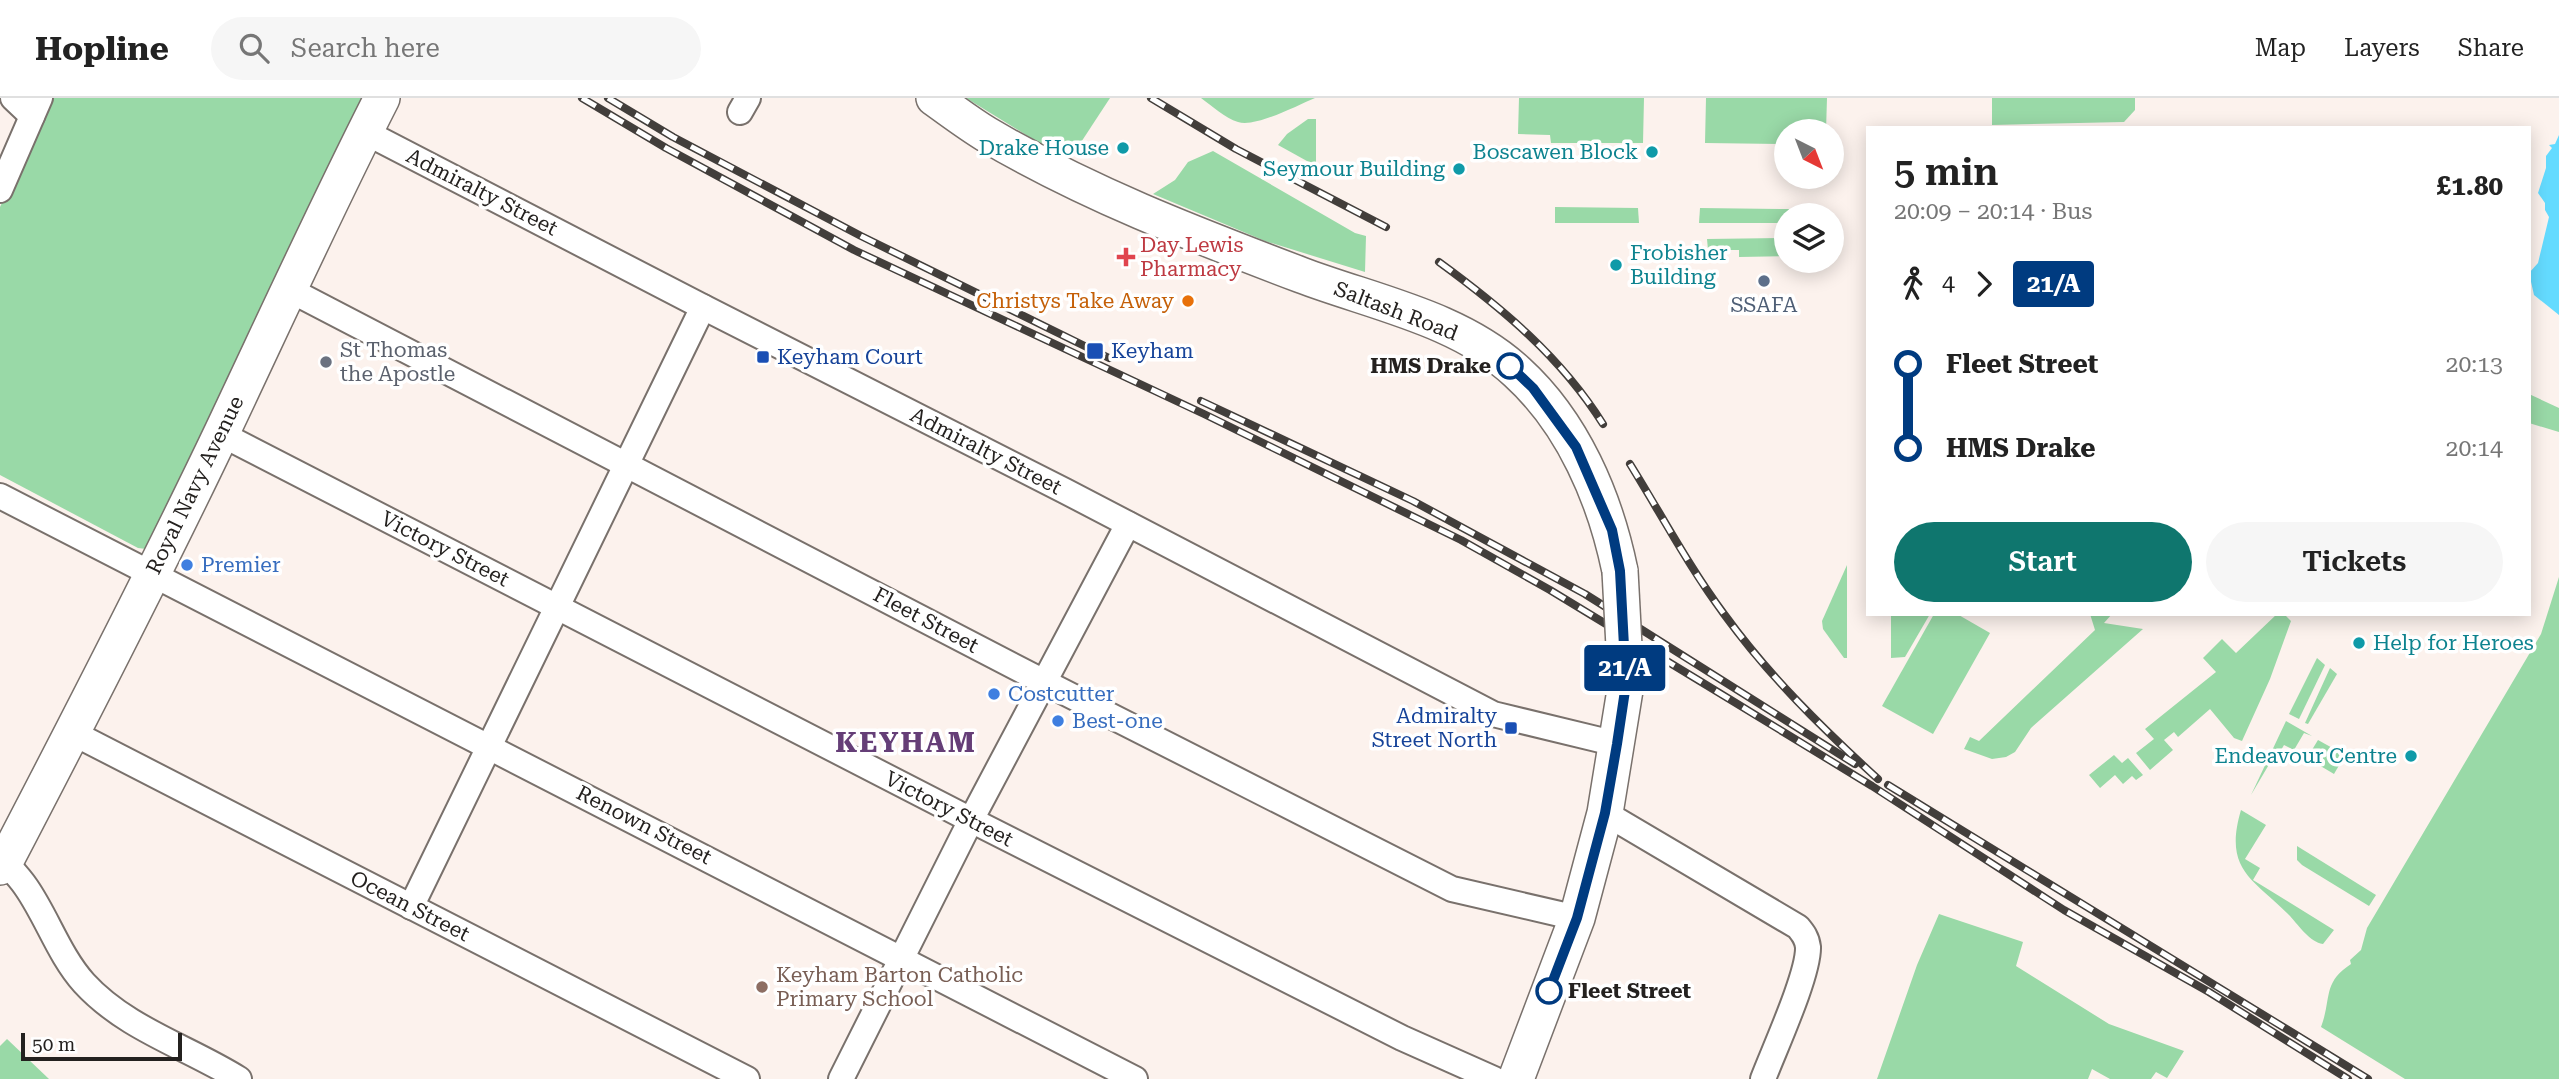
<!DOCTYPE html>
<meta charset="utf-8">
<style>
body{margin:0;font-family:"Roboto Serif",serif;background:#f6f6f6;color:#222;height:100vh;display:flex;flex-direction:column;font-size:26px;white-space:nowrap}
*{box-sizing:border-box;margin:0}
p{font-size:23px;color:#767676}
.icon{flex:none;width:38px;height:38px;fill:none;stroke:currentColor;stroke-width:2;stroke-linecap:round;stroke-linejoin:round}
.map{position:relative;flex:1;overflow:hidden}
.panel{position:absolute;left:1866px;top:28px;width:665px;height:490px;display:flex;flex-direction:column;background:#fff;border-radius:0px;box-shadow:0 4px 18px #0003}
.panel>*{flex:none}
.badge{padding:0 14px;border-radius:5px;font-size:24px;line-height:46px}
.needle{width:46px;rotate:138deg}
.controls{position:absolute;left:1774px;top:21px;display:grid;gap:14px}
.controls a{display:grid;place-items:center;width:70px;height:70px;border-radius:50%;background:#fff;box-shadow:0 4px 18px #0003;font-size:35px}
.scale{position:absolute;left:21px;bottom:18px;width:161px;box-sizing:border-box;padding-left:7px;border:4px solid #24211f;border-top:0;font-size:19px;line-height:24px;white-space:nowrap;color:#24211f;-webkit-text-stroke:5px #fff;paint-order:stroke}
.map>.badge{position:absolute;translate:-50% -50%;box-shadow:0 0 0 4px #fff}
.legs{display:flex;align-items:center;gap:10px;height:77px;padding:0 28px;font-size:23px}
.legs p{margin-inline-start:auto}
.head{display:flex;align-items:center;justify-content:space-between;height:119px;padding:0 28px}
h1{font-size:38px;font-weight:600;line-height:52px}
.button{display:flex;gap:14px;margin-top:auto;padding:14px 28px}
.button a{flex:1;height:80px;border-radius:42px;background:#0f766e;color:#fff;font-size:28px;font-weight:600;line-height:80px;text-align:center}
.button a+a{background:#f6f6f6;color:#222}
ul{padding:0 28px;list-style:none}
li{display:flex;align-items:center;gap:24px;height:84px;font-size:26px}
li i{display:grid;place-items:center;width:10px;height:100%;margin:0 9px;background:currentColor}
li i::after{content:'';width:18px;height:18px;margin:-9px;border:5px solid;border-radius:50%;background:#fff}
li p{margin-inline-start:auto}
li:first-child i{background:linear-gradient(#0000 50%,currentColor 0)}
li:last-child i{background:linear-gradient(currentColor 50%,#0000 0)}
header{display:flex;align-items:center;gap:42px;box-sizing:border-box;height:98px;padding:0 35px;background:#fff;border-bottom:2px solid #e0e0e0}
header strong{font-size:33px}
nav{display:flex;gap:38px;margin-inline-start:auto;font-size:24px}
.search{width:490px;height:63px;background:#f6f6f6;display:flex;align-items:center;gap:18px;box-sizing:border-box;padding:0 24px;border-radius:38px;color:#767676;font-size:26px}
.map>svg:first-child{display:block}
</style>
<header>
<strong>Hopline</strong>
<div class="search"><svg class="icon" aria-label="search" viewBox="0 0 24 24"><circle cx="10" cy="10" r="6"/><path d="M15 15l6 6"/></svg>Search here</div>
<nav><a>Map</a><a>Layers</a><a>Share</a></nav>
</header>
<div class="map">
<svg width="2559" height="981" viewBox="0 0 2559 981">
<rect width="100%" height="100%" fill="#fcf2ed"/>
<g fill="#99d9a7">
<path d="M50,0H364L146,451L138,450L0,377V109Z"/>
<path d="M966,0H1110L1072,58L1036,43Z"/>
<path d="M1201,0H1315C1298,7 1255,30 1238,24C1225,20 1212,8 1201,0Z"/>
<path d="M1519,0H1644L1643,45H1551L1550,37L1518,36Z"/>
<path d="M1706,0H1827L1826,33H1787V46L1705,45Z"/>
<path d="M1992,0H2135V12L2124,24L1992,27Z"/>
<path d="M1308,21H1316V68L1278,47L1287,36Z"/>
<path d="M1213,53L1355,135L1366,138L1365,174L1265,143L1153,96L1175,82L1188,64Z"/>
<path d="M1555,109L1638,110L1639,125H1555Z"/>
<path d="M1700,110L1789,111L1787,125H1699Z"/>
<path d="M1787,140V158L1739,159V152H1708L1707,141Z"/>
<path d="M2529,296L2559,310V334L2529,325Z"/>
<path d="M1847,467V560H1844L1823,531L1822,523Z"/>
<path d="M2559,479V981H2405L2321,929C2332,900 2322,885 2351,866L2350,862L2361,852L2367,830L2541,536Z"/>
<path d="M1891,516H1930L1905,559L1891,560Z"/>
<path d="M1934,516H1957L1990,535L1933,636L1882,608Z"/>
<path d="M2090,516H2112L2104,525L2143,531L2031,630L2015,654L2006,659L1992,661L1964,651L1970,639L1979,643L2095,532Z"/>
<path d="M2277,516H2284L2291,523L2270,581L2242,643L2234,640L2210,611L2178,639L2174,634L2164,642L2173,652L2150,672L2136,655L2154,641L2145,631L2216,574L2203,560L2222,541L2236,555Z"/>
<path d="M2317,560L2325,567L2299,621L2289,616Z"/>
<path d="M2330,570L2337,576L2308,626L2305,625Z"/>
<path d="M2286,623L2312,638L2304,635L2294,652L2284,647L2277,659L2274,658L2251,697Z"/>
<path d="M2318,642L2345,657L2334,676L2307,660Z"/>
<path d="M2114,657L2122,665L2128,660L2143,677L2136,682L2132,678L2123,686L2115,677L2100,690L2089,677Z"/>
<path d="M2241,712L2266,727L2245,761L2260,770L2253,782L2334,832L2323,846C2310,844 2299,828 2290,818C2254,781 2223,773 2241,712Z"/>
<path d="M2297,748L2376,797L2369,808L2302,767L2297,762Z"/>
<path d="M1939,816L2023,844L2016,868L2109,926L2184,953L2167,980L2156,974L2151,981H2110L2092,971L2088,981H1877L1917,867Z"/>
<path d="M7,941L49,981H0V948Z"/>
</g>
<path fill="#64dbff" d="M2559,37V217L2534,197L2529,175L2538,165L2549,119L2545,112V105L2538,95L2546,70V58L2552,50L2549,47L2555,46Z"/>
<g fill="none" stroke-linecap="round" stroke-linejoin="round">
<defs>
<g id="street">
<path d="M13,0L32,18"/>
<path d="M740,14L748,0"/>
<path d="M365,34L703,209L1065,393L1493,616L1617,646"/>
<path d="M0,92L40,0"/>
<path d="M288,191L1044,584L1452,791L1577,820"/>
<path d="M221,336L971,722L1402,940L1494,981"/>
<path d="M0,398L1135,981"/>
<path d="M73,635L747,981"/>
<path d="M1605,715L1798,829C1803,835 1807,840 1808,849C1809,876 1774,952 1763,981"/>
<path d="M5,764C12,772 20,780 26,789C47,819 59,857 84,885C126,931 188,949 239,981"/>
<path d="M411,809L703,209"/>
<path d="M841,981L971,722L1128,426"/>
</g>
<g id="secondary">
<path d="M934,0C951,12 968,25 986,36C1086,95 1193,136 1301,177C1372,204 1459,220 1517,274C1573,325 1605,400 1620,473"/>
<path d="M0,769L5,764C79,622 153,479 222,334C275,222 326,110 382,0"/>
<path d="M1516,981L1577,820L1605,715L1626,586"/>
</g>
</defs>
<use href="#street" stroke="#79716c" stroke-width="28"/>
<use href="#secondary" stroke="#79716c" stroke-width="38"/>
<use href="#street" stroke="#fff" stroke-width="24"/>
<use href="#secondary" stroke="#fff" stroke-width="35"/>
<defs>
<g id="rail">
<path d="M582,0L666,50L854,152L1204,316L1461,442L1550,492L1703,585L1872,688L2064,812L2209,894L2348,981"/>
<path d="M608,0L673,39L861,138L1109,260"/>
<path d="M1151,0L1236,51L1386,129"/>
<path d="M1439,164C1502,210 1561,259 1603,326"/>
<path d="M1201,303L1413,403L1585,496L1855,666"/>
<path d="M1630,366C1661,416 1689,469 1724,516C1769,578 1822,630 1878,681"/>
<path d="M1888,687L2368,981"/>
</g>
</defs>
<use href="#rail" stroke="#423e3b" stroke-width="8"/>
<use href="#rail" stroke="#fff" stroke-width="5" stroke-dasharray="16" stroke-linecap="butt"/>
<defs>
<path id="secondary-bridge" d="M1620,473L1626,586"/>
</defs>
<use href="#secondary-bridge" stroke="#79716c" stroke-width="38" stroke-linecap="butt"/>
<use href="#secondary-bridge" stroke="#fff" stroke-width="35"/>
</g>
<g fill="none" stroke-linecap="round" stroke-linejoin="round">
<defs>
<path id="line-1" d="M1510,268L1533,290L1576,349L1612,432L1620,473L1626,586L1617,646L1605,715L1577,820L1549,893"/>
</defs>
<use href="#line-1" stroke="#fff" stroke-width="16"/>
<use href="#line-1" stroke="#003b80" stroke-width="10"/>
</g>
<g fill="#0f9aa8" stroke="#fff" stroke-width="2.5">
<circle cx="1123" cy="50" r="7"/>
<circle cx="1652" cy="54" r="7"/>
<circle cx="1459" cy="71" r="7"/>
<circle cx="1616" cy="167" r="7"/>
<circle cx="2359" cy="545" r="7"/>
<circle cx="2411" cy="658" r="7"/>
</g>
<path fill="#e0444e" stroke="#fff" stroke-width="2.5" d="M1122.5 148.5h7v7h7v7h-7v7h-7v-7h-7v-7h7z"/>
<circle fill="#5c6f8a" stroke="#fff" stroke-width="2.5" cx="1764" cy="183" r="7"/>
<circle fill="#e8710a" stroke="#fff" stroke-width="2.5" cx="1188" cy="203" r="7"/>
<g fill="#1a4fb4" stroke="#fff" stroke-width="2.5">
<rect x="1086" y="244" width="18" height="18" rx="3.5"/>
<rect x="756" y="252" width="14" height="14" rx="3.5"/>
<rect x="1504" y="623" width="14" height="14" rx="3.5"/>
</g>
<circle fill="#6b7280" stroke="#fff" stroke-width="2.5" cx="326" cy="264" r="7"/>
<g fill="#fff" stroke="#003b80" stroke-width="3.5">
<circle cx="1510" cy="268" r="12"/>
<circle cx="1549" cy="893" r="12"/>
</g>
<g fill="#3f7fe0" stroke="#fff" stroke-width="2.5">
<circle cx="187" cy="467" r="7"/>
<circle cx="994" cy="596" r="7"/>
<circle cx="1058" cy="623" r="7"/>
</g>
<circle fill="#8d6e63" stroke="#fff" stroke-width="2.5" cx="762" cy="889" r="7"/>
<g text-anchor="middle" stroke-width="7" stroke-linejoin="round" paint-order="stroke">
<g font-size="21" fill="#0d838f" stroke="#fff" text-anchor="end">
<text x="1109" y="57">Drake House</text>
<text x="1638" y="61">Boscawen Block</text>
<text x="1445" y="78">Seymour Building</text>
<text x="1630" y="162" text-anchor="start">Frobisher<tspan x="1630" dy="24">Building</tspan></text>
<text x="2373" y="552" text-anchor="start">Help for Heroes</text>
<text x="2397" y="665">Endeavour Centre</text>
</g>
<g font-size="21" fill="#24211f" stroke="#fff">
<text transform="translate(482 94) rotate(27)" y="7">Admiralty Street</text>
<text transform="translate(1396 213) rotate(21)" y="7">Saltash Road</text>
<text transform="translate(986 353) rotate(27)" y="7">Admiralty Street</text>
<text transform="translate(195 387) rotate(-64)" y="7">Royal Navy Avenue</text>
<text transform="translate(445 451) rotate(27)" y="7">Victory Street</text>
<text transform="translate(926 522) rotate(28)" y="7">Fleet Street</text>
<text transform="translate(949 711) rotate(27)" y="7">Victory Street</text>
<text transform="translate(644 727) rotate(27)" y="7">Renown Street</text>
<text transform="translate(410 808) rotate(27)" y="7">Ocean Street</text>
</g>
<g font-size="21" fill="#be3a42" stroke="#fff" text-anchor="start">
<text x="1140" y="154">Day Lewis<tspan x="1140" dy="24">Pharmacy</tspan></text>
</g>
<g font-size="21" fill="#c56008" stroke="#fff" text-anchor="end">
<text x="1174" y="210">Christys Take Away</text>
</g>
<g font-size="21" fill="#4e5e75" stroke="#fff">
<text x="1764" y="214">SSAFA</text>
</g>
<g font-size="21" fill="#5b616d" stroke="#fff" text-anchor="start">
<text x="340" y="259">St Thomas<tspan x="340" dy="24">the Apostle</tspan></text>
</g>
<g font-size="21" fill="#164399" stroke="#fff" text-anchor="start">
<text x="1111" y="260">Keyham</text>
<text x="777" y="266">Keyham Court</text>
<text x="1497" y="625" text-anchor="end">Admiralty<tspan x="1497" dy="24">Street North</tspan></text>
</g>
<g font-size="21" font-weight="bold" fill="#24211f" stroke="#fff" text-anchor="end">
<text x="1491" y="275">HMS Drake</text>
<text x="1568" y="900" text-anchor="start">Fleet Street</text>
</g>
<g font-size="21" fill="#366cbe" stroke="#fff" text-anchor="start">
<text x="201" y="474">Premier</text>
<text x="1008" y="603">Costcutter</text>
<text x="1072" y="630">Best-one</text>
</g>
<g font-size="21" fill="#785e54" stroke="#fff" text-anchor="start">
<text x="776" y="884">Keyham Barton Catholic<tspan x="776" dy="24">Primary School</tspan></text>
</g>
<g font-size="28" font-weight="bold" letter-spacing="2" fill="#653e77" stroke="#fff">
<text x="906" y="654">KEYHAM</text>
</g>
</g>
</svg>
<div class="controls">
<a><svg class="needle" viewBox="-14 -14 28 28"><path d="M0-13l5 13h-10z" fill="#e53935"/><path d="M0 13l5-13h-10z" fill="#767676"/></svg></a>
<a><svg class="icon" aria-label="layers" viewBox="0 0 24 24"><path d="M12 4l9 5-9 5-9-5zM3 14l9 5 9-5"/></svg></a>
</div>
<div class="scale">50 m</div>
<b class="badge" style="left:1625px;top:570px;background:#003b80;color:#fff">21/A</b>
<section class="panel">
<div class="head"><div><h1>5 min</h1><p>20:09 – 20:14 · Bus</p></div><b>£1.80</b></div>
<div class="legs"><svg class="icon" aria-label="walk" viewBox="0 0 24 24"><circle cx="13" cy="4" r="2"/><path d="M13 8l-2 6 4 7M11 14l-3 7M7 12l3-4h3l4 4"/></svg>4<svg class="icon" aria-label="forward" viewBox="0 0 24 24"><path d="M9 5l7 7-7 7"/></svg><b class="badge" style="background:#003b80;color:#fff">21/A</b></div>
<ul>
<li><i style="color:#003b80"></i><b>Fleet Street</b><p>20:13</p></li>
<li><i style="color:#003b80"></i><b>HMS Drake</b><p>20:14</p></li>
</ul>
<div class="button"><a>Start</a><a>Tickets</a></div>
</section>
</div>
